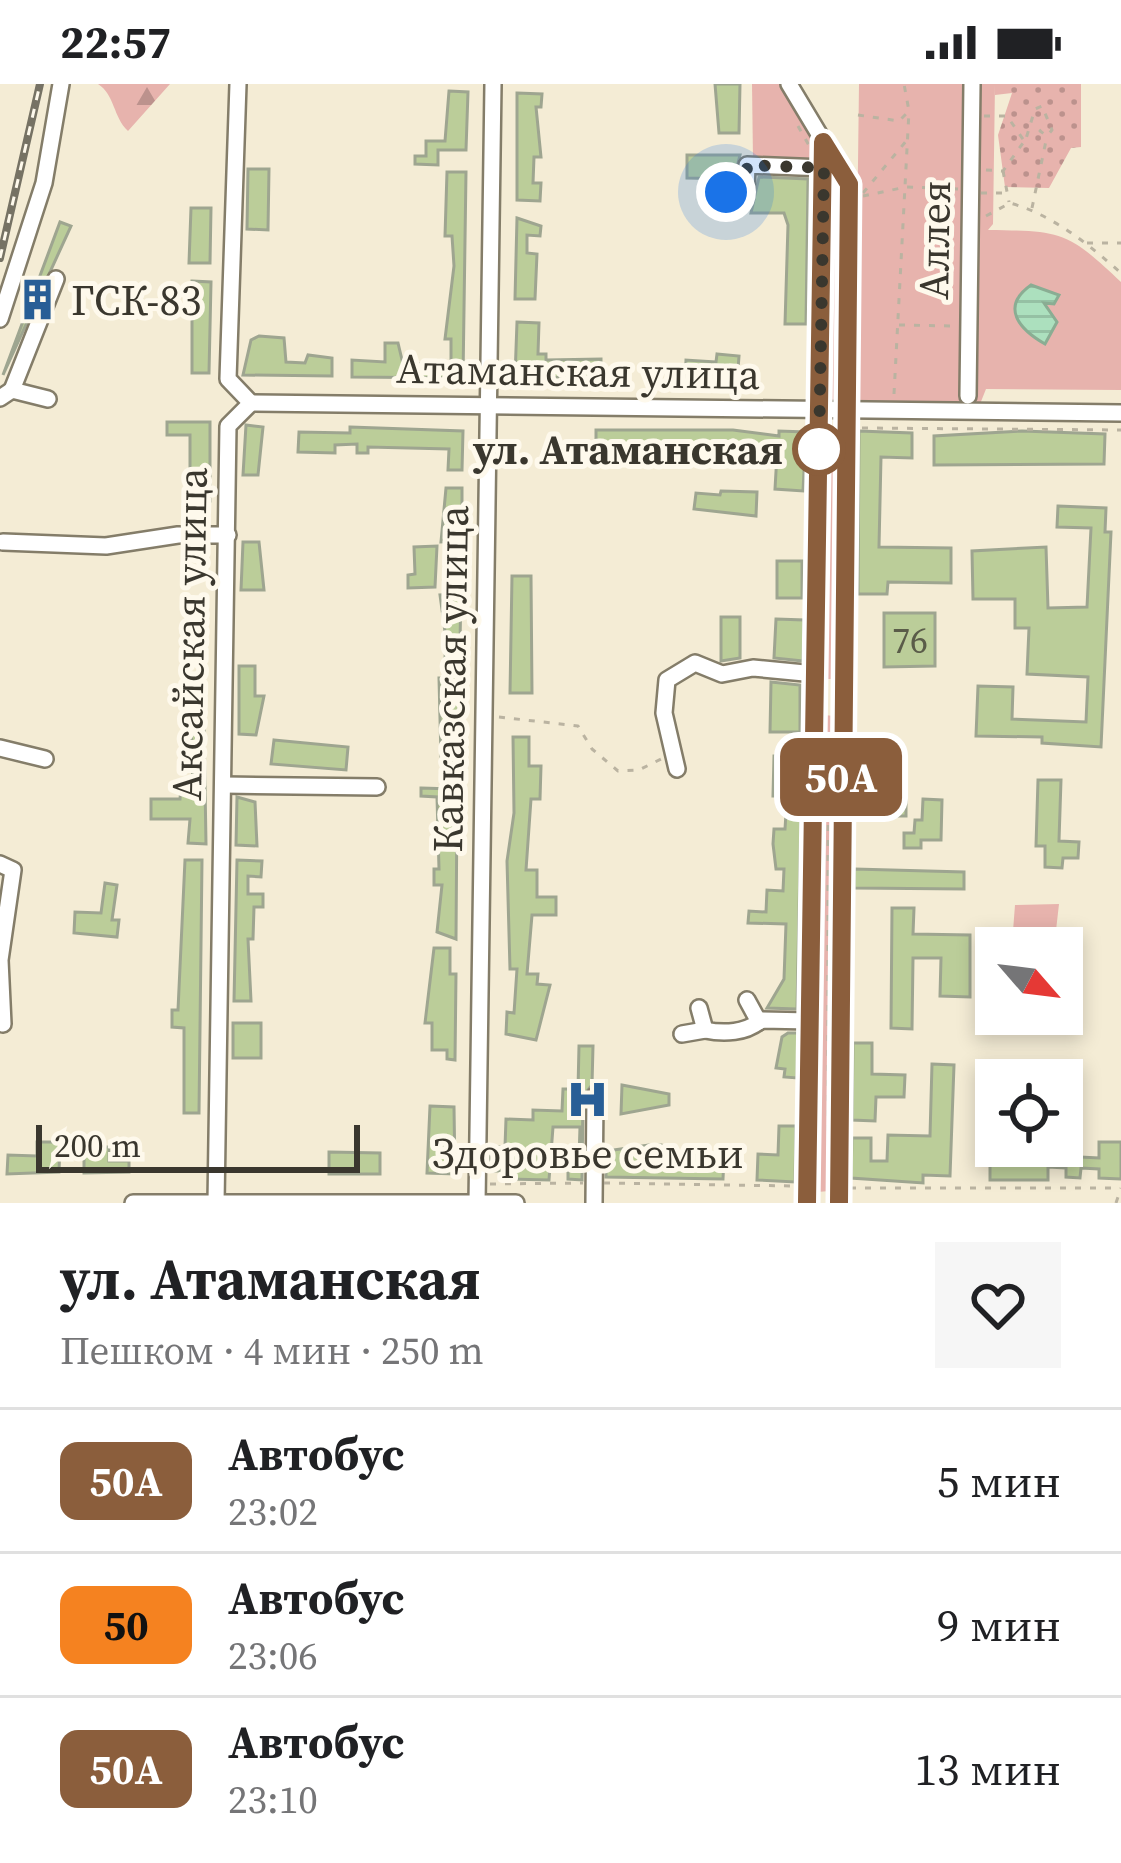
<!DOCTYPE html>
<html lang="ru">
<meta charset="utf-8">
<style>
body{margin:0;font-family:"Source Serif 4",serif;background:#f6f6f6;color:#202124;height:100vh;display:flex;flex-direction:column;font-size:45px;white-space:nowrap}
*{box-sizing:border-box;margin:0}
p{font-size:39px;color:#757577}
.icon{flex:none;width:66px;height:66px;fill:none;stroke:currentColor;stroke-width:2;stroke-linecap:round;stroke-linejoin:round}
.map{position:relative;height:1119px;overflow:hidden}
.sheet{display:flex;flex-direction:column;background:#fff;flex:1}
.sheet>*{flex:none}
.badge{padding:0 24px;border-radius:18px;font-size:42px;line-height:78px}
.needle{width:78px;rotate:118deg}
.controls{position:absolute;left:975px;top:843px;display:grid;gap:24px}
.controls a{display:grid;place-items:center;width:108px;height:108px;border-radius:0px;background:#fff;box-shadow:0 6px 18px #0003;font-size:60px}
.scale{position:absolute;left:36px;bottom:30px;width:324px;box-sizing:border-box;padding-left:12px;border:6px solid #3a372e;border-top:0;font-size:33px;line-height:42px;white-space:nowrap;color:#3a372e;-webkit-text-stroke:9px #fef9ec;paint-order:stroke}
.you{position:absolute;width:60px;height:60px;margin:-30px;border:9px solid #fff;border-radius:50%;background:#1a73e8;box-shadow:0 0 0 18px #1a73e833}
.map>.badge{position:absolute;translate:-50% -50%;box-shadow:0 0 0 6px #fff}
.round{display:grid;place-items:center;flex:none;width:126px;height:126px;border-radius:0px;background:#f6f6f6}
.headline{display:flex;align-items:center;justify-content:space-between;height:204px;padding:0 60px}
h1{font-size:57px;font-weight:700;line-height:90px}
ul{padding:0;list-style:none}
li{display:flex;align-items:center;gap:36px;height:144px;padding:0 60px;border-top:3px solid #e0e0e0}
li div{flex:1}
li b{display:block;font-size:45px}
li em{font-style:normal}
li .badge{min-width:132px;font-weight:700;text-align:center}
.status{display:flex;justify-content:space-between;align-items:center;height:84px;padding:0 60px;background:#fff;direction:ltr}
.status svg{height:33px;fill:currentColor}
.map>svg:first-child{display:block}
</style>
<div class="status"><b>22:57</b><svg viewBox="0 0 49 12"><path d="M0 12V9h3v3zM5 12V6h3v6zM10 12V3h3v9zM15 12V0h3v12zM26 1h20v11H26zM47 4h2v5h-2z"/></svg></div>
<div class="map">
<svg width="1121" height="1119" viewBox="0 0 1121 1119">
<defs>
<pattern id="grass-dots" width="8" height="8" patternUnits="userSpaceOnUse" patternTransform="scale(3)"><rect width="8" height="8" fill="#e7b3ad"/><path d="M2 2h.1M6 6h.1" fill="none" stroke="#bc928d" stroke-width="1.8" stroke-linecap="round"/></pattern>
<pattern id="forest-firs" width="22" height="20" patternUnits="userSpaceOnUse" patternTransform="scale(3)"><rect width="22" height="20" fill="#e7b3ad"/><path d="M5 1l3.5 6h-7zM16 11l3.5 6h-7z" fill="#bc928d"/></pattern>
<pattern id="water-rules" width="6" height="5" patternUnits="userSpaceOnUse" patternTransform="scale(3)"><rect width="6" height="5" fill="#ace0be"/><path d="M0 2.5h6" fill="none" stroke="#95c1a4"/></pattern>
</defs>
<rect width="100%" height="100%" fill="#f4ecd5"/>
<path fill="url(#grass-dots)" d="M995,0H1081V63L1071,64L1049,104L1005,103L998,51L1012,9L995,11Z"/>
<path fill="url(#forest-firs)" d="M98,0H170L128,47C113,33 115,11 98,0Z"/>
<g fill="#e7b3ad">
<path d="M752,0H780L818,63L814,79L753,76Z"/>
<path d="M859,0H995L993,140L988,146C1062,147 1067,147 1121,198V306L986,305L980,320L855,319Z"/>
<path d="M831,97L843,98L837,319H826Z"/>
<path d="M825,346H837L834,595H824Z"/>
<path d="M824,631L834,632L830,1107L817,1108Z"/>
<path d="M1059,820L1054,864H998L999,848L1013,847L1015,821Z"/>
</g>
<path fill="url(#water-rules)" stroke="#8aad93" stroke-width="3" d="M1031,201L1059,211L1054,220L1044,219L1057,238L1045,260C1019,245 1000,223 1031,201Z"/>
<g fill="#bbcd99" stroke="#9ea590" stroke-width="3">
<path d="M715,0H740L739,49H719Z"/>
<path d="M449,7L468,8L466,66H438V81L415,80V72H426V57H445Z"/>
<path d="M517,9L542,10L541,23H536L541,73H534L533,99H541L540,117L517,116Z"/>
<path d="M687,71H740L734,95L687,94Z"/>
<path d="M248,85H269L268,146L247,145Z"/>
<path d="M447,88H466L463,294L352,293V276L385,278V259H398L403,280L451,279V255H445L454,182L452,152H445Z"/>
<path d="M759,93L808,95L806,240H785L788,141L784,129H751Z"/>
<path d="M191,124H211L210,179H189Z"/>
<path d="M517,134L541,142L540,152L527,151V169L537,170L535,215H515Z"/>
<path d="M60,138L71,142L3,291Z"/>
<path d="M192,197L211,198L209,289H192Z"/>
<path d="M517,238L539,239L538,270H546V276L601,275V294L515,293Z"/>
<path d="M259,252L284,254L286,278L305,279L308,271L332,274V292L243,291L251,256Z"/>
<path d="M717,270L739,272L737,299L685,300L686,276L716,278Z"/>
<path d="M167,338H210V417L190,416V351H167Z"/>
<path d="M246,341L263,343L258,391H243Z"/>
<path d="M350,343L463,347L462,386H448L449,365L368,363V369H357V360L335,361V369L298,368L299,348L350,349Z"/>
<path d="M596,346H733L779,352V347L806,348L803,407L775,405L777,370L708,364V368H682L681,382L663,381V374H640V367H596Z"/>
<path d="M859,347L912,349V374L881,373L879,463L951,464V499L888,498L887,510H858Z"/>
<path d="M1022,347L1105,350L1104,380L934,381V352Z"/>
<path d="M446,404H462V457L441,458Z"/>
<path d="M721,407L757,408L756,432L694,425L696,409L720,411Z"/>
<path d="M1058,422L1106,424L1105,448H1111L1101,663L1042,659V653L976,652L978,602L1013,603L1012,635L1086,638L1088,593L1027,590L1029,544H1015V515H973L972,467L1046,463L1048,524L1087,523L1091,444L1057,443Z"/>
<path d="M243,458H259L264,506H241Z"/>
<path d="M437,462L435,503L408,504V491L415,490L414,463Z"/>
<rect x="777" y="477" width="25" height="37"/>
<path d="M512,492H531L532,609H510Z"/>
<path d="M461,510L457,698H447L448,674H441L439,594H444L446,555L440,511Z"/>
<path d="M884,529H935V582L884,583Z"/>
<path d="M721,533H740V574L721,577Z"/>
<path d="M776,535L804,536L803,577L774,574Z"/>
<path d="M239,582H255V612H264L256,651L239,650Z"/>
<path d="M771,598L800,601V648H770Z"/>
<path d="M191,639L204,640L206,760L188,759L190,735H151V715H180L181,703H193Z"/>
<path d="M513,653H529V682H541L540,715H531L526,786H537V813H556V831H532L527,890H538L537,900L550,901L536,956L506,950L507,928L514,929L517,885H510L507,777L514,729Z"/>
<path d="M274,656L348,663L346,686L271,680Z"/>
<path d="M774,672H796L795,712H773Z"/>
<path d="M887,689H906V732H882Z"/>
<path d="M1038,696H1061L1059,757L1079,758L1078,774H1063L1062,784L1045,783V762H1036Z"/>
<path d="M421,704L452,705L451,718H457L456,855L437,848L442,801H434V785H439L437,713L421,712Z"/>
<path d="M237,713L255,718L257,762L236,761Z"/>
<path d="M923,715L942,716L941,756H921V764H904V749H914L915,736H922Z"/>
<path d="M786,729L801,730L797,925L767,924L784,895L786,840L748,839L749,827L766,828L767,806L783,807L784,785H776L773,760L774,745H785Z"/>
<path d="M185,776H202L199,1029H184V944L172,943V926H178Z"/>
<path d="M237,776L262,777L261,793L248,792V810H263V823H254L253,855H248L251,917H234Z"/>
<path d="M854,785L964,788V805L854,804Z"/>
<path d="M105,799L117,801L112,836H119L117,853L74,849L75,828L101,829Z"/>
<path d="M892,824H914L913,850L970,851V913L940,912L941,874H913L912,945L891,944Z"/>
<path d="M434,864H450V890H456L455,976L447,975V966H432V939H425Z"/>
<rect x="233" y="939" width="28" height="35"/>
<path d="M788,949H798L797,994L784,993L785,985L776,984L782,953Z"/>
<path d="M853,959H872V990L905,991L904,1013H876L875,1037L852,1036Z"/>
<path d="M579,962H593L592,1001L583,1012L582,1096L568,1095V1074H579L580,1043H553L549,1096L503,1095L504,1087H489L490,1063H505L506,1035L533,1036V1026L562,1027L563,1005H578Z"/>
<path d="M932,980L954,981L950,1092L923,1091V1099L851,1094L852,1054H871V1077H887L888,1051L930,1052Z"/>
<path d="M622,1001L669,1010V1021L621,1030Z"/>
<path d="M430,1022L454,1023L455,1090L427,1089Z"/>
<path d="M779,1042H796L795,1098L757,1096L758,1070L778,1071Z"/>
<path d="M37,1058H60L59,1088L7,1090L8,1071L37,1072Z"/>
<path d="M1099,1058H1121V1095L1099,1094V1085L1081,1084L1080,1094L1066,1093V1084L1048,1083V1096H990V1062H1061V1072L1099,1074Z"/>
<path d="M649,1061H661V1072H692V1066L724,1074L723,1095L606,1093V1067Z"/>
<path d="M97,1063H109V1077H129V1088L84,1089V1069H97Z"/>
<path d="M329,1068L380,1069V1090H329Z"/>
</g>
<g fill="none" stroke-linecap="round" stroke-linejoin="round">
<defs>
<g id="minor">
<path d="M789,0L849,100L839,1119"/>
<path d="M726,108H746L747,81L824,84"/>
<path d="M0,235L44,99L61,0"/>
<path d="M12,306L56,195"/>
<path d="M968,312L972,0"/>
<path d="M0,314L12,306L48,315"/>
<path d="M251,319L1121,329"/>
<path d="M3,458L106,462L178,451H228"/>
<path d="M0,664L45,675"/>
<path d="M677,685L664,629L667,596L695,579L722,590L753,584L815,590"/>
<path d="M224,701L377,703"/>
<path d="M0,780L13,786L0,876L3,940"/>
<path d="M747,916L759,938"/>
<path d="M699,924L705,946C724,950 746,949 761,936L810,937"/>
<path d="M682,950L705,946"/>
<path d="M133,1119H516"/>
<path d="M216,1119L228,342L251,319L228,295L238,0"/>
<path d="M477,1119L493,0"/>
<path d="M594,1119L595,1012"/>
<path d="M807,1119L823,61"/>
</g>
</defs>
<use href="#minor" stroke="#847d69" stroke-width="20"/>
<g stroke="#bab3a1" stroke-width="3" stroke-dasharray="6 9" stroke-linecap="butt">
<path d="M858,31L899,37L909,27L904,0"/>
<path d="M984,32H1007L1025,58L1035,25L1042,22L1052,46L1047,52L1040,47L1047,41"/>
<path d="M798,42L811,65"/>
<path d="M986,86L1003,87L1023,59"/>
<path d="M1003,87L1009,118"/>
<path d="M863,109L907,56"/>
<path d="M981,109H1003"/>
<path d="M863,112L906,103L960,105"/>
<path d="M1032,124L1047,52"/>
<path d="M986,132L1010,119C1053,131 1088,160 1121,189"/>
<path d="M1087,159H1121"/>
<path d="M899,241L955,242"/>
<path d="M894,310L909,27"/>
<path d="M862,344L1121,346"/>
<path d="M499,633L578,642L592,665L618,687L639,686L663,674"/>
<path d="M828,666V1103"/>
<path d="M604,1099L793,1102"/>
<path d="M490,1100L583,1099"/>
<path d="M850,1104H1118"/>
<path d="M1116,1119L1121,1104"/>
</g>
<use href="#minor" stroke="#fff" stroke-width="15"/>
<defs>
<path id="rail" d="M0,174L40,0"/>
</defs>
<use href="#rail" stroke="#767264" stroke-width="8"/>
<use href="#rail" stroke="#fef9ec" stroke-width="3" stroke-dasharray="9" stroke-linecap="butt"/>
</g>
<g fill="none" stroke-linecap="round" stroke-linejoin="round">
<defs>
<path id="line" d="M807,1119L823,58L849,100L839,1119"/>
</defs>
<use href="#line" stroke="#fff" stroke-width="27"/>
<use href="#line" stroke="#8b5e3c" stroke-width="18"/>
<path stroke="#3a372e" stroke-width="12" stroke-dasharray="0 21.6" d="M726,108H746L747,81L824,84L819,365"/>
</g>
<defs>
<symbol id="building-bare" viewBox="-9 -9 18 18"><path d="M-4-6H4V6H1V3H-1V6H-4ZM-2.5-4.3h1.7v1.8h-1.7ZM.8-4.3h1.7v1.8H.8ZM-2.5-1h1.7V.8h-1.7ZM.8-1h1.7V.8H.8Z" fill="#285e96" stroke="#fef9ec" stroke-width="2.5" paint-order="stroke"/></symbol>
<symbol id="hospital-bare" viewBox="-9 -9 18 18"><path d="M-5-5h3v3.5h4V-5h3V5h-3V1.5h-4V5h-3Z" fill="#285e96" stroke="#fef9ec" stroke-width="2.5" paint-order="stroke"/></symbol>
</defs>
<g fill-rule="evenodd">
<use href="#building-bare" x="8" y="186" width="59" height="59"/>
<use href="#hospital-bare" x="558" y="986" width="59" height="59"/>
</g>
<circle fill="#fff" stroke="#8b5e3c" stroke-width="6" cx="819" cy="365" r="24"/>
<g text-anchor="middle" stroke-width="10" stroke-linejoin="round" paint-order="stroke">
<g font-size="36" fill="#5a5c49">
<text x="910" y="569">76</text>
</g>
<g font-size="42" fill="#3a372e" stroke="#fef9ec">
<text transform="translate(934 156) rotate(-89)" y="15">Аллея</text>
<text transform="translate(578 287) rotate(1)" y="15">Атаманская улица</text>
<text transform="translate(189 550) rotate(-89)" y="15">Аксайская улица</text>
<text transform="translate(450 595) rotate(-89)" y="15">Кавказская улица</text>
</g>
<g font-size="42" fill="#3a372e" stroke="#fef9ec" text-anchor="start">
<text x="71" y="231">ГСК-83</text>
<text x="588" y="1084" text-anchor="middle">Здоровье семьи</text>
</g>
<g font-size="42" font-weight="bold" fill="#3a372e" stroke="#fef9ec" text-anchor="end">
<text x="783" y="380">ул. Атаманская</text>
</g>
</g>
</svg>
<div class="controls">
<a><svg class="needle" viewBox="-14 -14 28 28"><path d="M0-13l5 13h-10z" fill="#e53935"/><path d="M0 13l5-13h-10z" fill="#757577"/></svg></a>
<a><svg class="icon" aria-label="locate" viewBox="0 0 24 24"><circle cx="12" cy="12" r="6"/><path d="M12 2v4M12 18v4M2 12h4M18 12h4"/></svg></a>
</div>
<div class="scale">200 m</div>
<div class="you" style="left:726px;top:108px"></div>
<b class="badge" style="left:841px;top:693px;background:#8b5e3c;color:#fff">50А</b>
</div>
<section class="sheet">
<div class="headline"><div><h1>ул. Атаманская</h1><p>Пешком · 4 мин · 250 m</p></div><a class="round"><svg class="icon" aria-label="heart" viewBox="0 0 24 24"><path d="M12 20l-8-8c-3-5 5-10 8-4 3-6 11-1 8 4z"/></svg></a></div>
<ul>
<li><span class="badge" style="background:#8b5e3c;color:#fff">50А</span><div><b>Автобус</b><p>23:02</p></div><em>5 мин</em></li>
<li><span class="badge" style="background:#f58220;color:#111">50</span><div><b>Автобус</b><p>23:06</p></div><em>9 мин</em></li>
<li><span class="badge" style="background:#8b5e3c;color:#fff">50А</span><div><b>Автобус</b><p>23:10</p></div><em>13 мин</em></li>
</ul>
</section>
